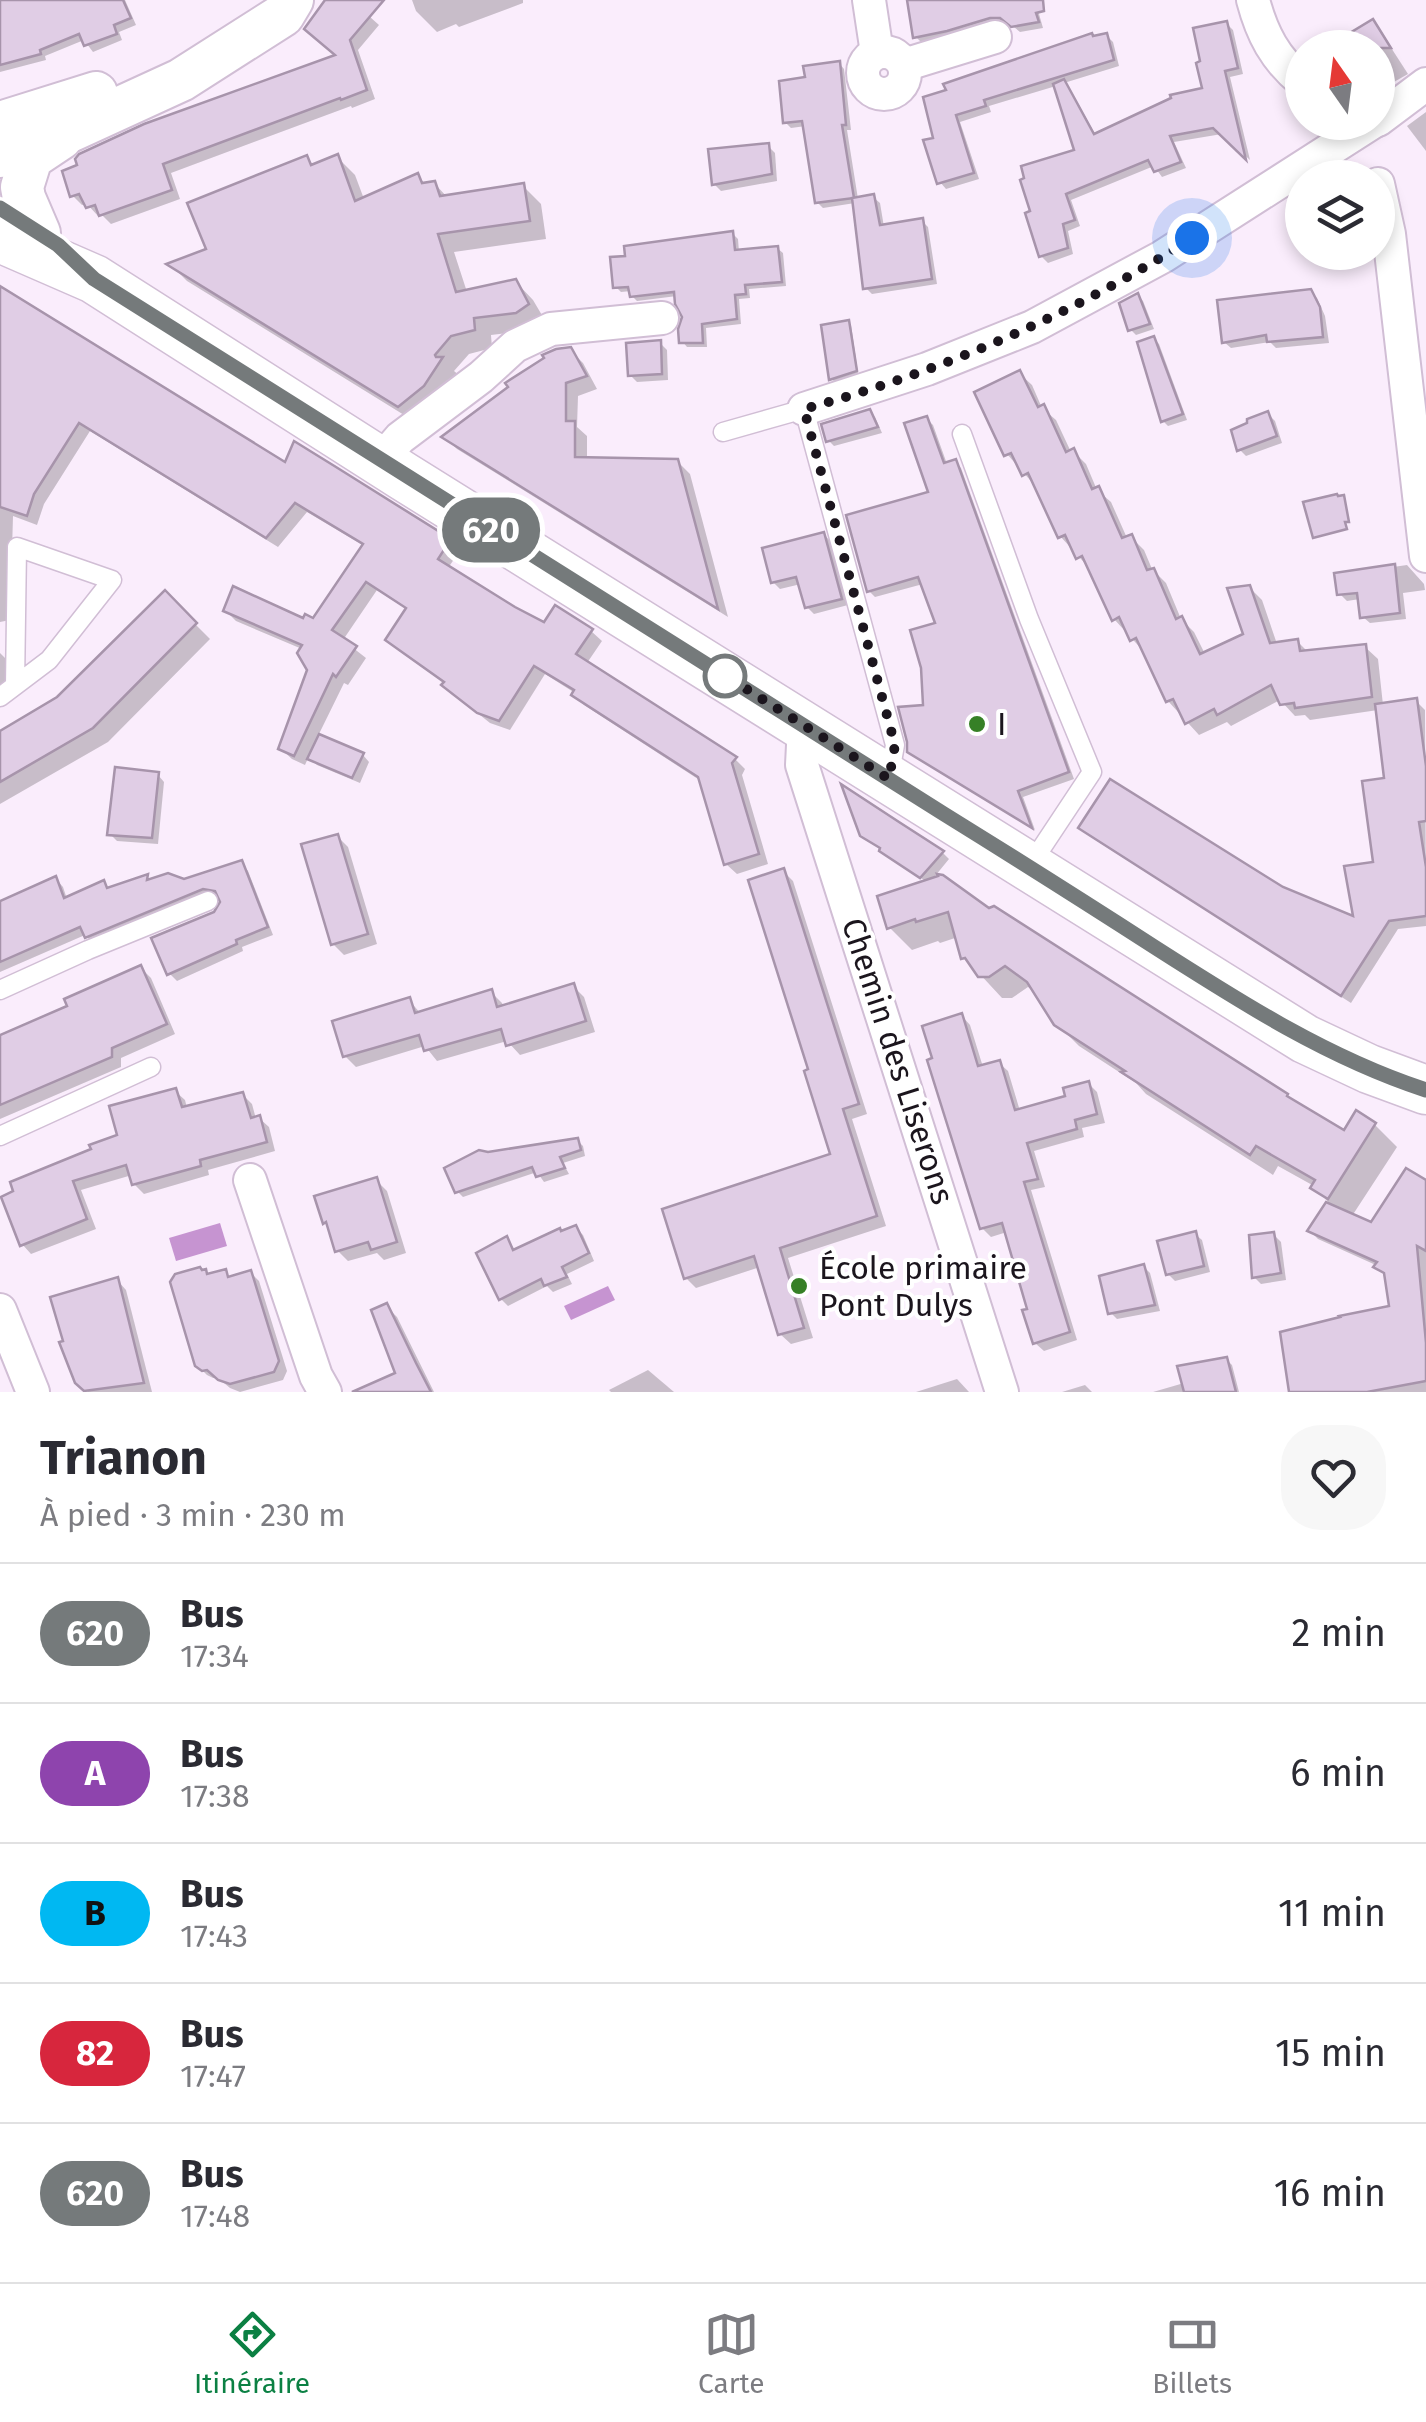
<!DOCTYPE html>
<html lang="fr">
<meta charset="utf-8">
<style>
body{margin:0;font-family:"Fira Sans",sans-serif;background:#f7f7f7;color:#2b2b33;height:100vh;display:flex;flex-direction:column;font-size:38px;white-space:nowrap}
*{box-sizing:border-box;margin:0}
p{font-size:32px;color:#7c7c81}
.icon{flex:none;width:55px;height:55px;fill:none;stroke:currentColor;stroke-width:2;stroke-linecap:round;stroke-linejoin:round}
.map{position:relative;height:1392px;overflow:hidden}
.panel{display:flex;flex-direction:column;background:#fff;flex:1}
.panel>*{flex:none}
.badge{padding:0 20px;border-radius:32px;font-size:35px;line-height:65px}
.needle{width:65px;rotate:346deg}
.tools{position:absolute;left:1285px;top:30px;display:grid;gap:20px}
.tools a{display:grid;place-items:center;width:110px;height:110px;border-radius:50%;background:#fff;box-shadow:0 5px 15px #0003;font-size:50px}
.you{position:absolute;width:50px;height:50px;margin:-25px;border:8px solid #fff;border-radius:50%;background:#1a73e8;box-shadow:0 0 0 15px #1a73e833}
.map>.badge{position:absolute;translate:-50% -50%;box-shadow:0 0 0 5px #fff}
.round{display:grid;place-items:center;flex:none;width:105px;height:105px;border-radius:40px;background:#f7f7f7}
.head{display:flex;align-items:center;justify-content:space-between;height:170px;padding:0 40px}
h1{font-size:48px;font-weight:700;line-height:75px}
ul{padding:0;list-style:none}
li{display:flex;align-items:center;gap:30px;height:140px;padding:0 40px;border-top:2px solid #e1e1e2}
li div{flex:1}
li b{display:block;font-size:38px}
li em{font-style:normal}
li .badge{min-width:110px;font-weight:700;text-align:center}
.tabs{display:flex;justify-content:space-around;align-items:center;height:140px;border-top:2px solid #e1e1e2;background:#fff;font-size:28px;color:#7c7c81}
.tabs a{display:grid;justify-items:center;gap:5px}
.tabs .active{color:#0b8043}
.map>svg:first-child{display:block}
</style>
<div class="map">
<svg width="1426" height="1392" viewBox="0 0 1426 1392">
<rect width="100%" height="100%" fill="#faedfc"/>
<g fill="#c694d1">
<path d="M220,1223L227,1246L176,1261L169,1238Z"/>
<path d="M608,1286L615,1300L571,1320L564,1306Z"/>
</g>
<g fill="#0003">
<path d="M0,0H125L136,25L119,32L122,40L93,52L84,40L45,56L46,60L0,72Z"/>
<path d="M329,0H351L379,25L358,50L375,99L352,108L351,106L171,173L180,199L111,224L102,215L98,216L87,204L82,205L73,196L339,56Z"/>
<path d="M412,0H523V3L459,27L456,24L437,32L416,11Z"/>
<path d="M910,0H1035L1043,28L1020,32L1009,23H997L922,43L915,36Z"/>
<path d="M1227,24L1233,30L1243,74L1230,77L1250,160L1222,134L1174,142L1186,168L1162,177L1154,166L1071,200L1080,226L1068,231L1073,254L1048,263L1041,256L1078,152L1056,86L989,106L991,112L960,122L979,179L946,189L940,182L936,139L926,98L1107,36L1113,42L1119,66L1064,83L1070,89L1096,136L1205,90Z"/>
<path d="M1379,29L1408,74L1378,91V48Z"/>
<path d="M839,63L844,69L851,130H847L858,199L873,197L880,203L884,227L922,221L928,227L937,284L872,294L866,288L855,203L823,208L817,202L806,126L791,128L785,122L808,79Z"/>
<path d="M1426,112V151L1407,126Z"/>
<path d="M768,146L775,153L777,181L721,191L714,184Z"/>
<path d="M337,157L355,175L364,199L417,176L426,185L434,183L448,198L523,186L541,204L546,239L454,252L467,292L515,281L533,300L546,322L534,330L491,335L492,348L469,354L454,371L460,376L417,423L187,281L171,265L209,251L306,158L315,166Z"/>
<path d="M733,234L738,239L739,252L777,248L783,253L786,286L749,289L750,298L739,299L741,324L706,328L707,347H687L682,341L685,317L677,296L637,301L632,296L631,291L621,292L616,287Z"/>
<path d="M0,289L286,465L449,541L459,552L448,568L545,625L591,631L602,641L587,663L735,759L745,769L742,775L768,864L737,874L726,864L701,781L584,705L574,695L575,693L545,674L510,730L490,723L455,695L446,684L398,650L388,640L408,610L377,590L343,640L366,658L348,685L344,683L318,736L363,755L369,762L360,783L317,765L309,756L305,765L292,759L281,749L310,670L302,649L236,621L226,611L313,622L364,546L307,512L278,547L90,431L44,504L37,525L13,516L10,620L0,622Z"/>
<path d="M1310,291L1317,298L1325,316L1329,343L1276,348L1270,342L1231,348L1224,342Z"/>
<path d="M1138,296L1143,301L1154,329L1136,335L1130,329Z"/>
<path d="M848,323L851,325L858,373L834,381L831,379Z"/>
<path d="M1154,339L1159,344L1187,420L1168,426L1163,421Z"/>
<path d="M660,343L667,350L668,380L637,382L630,375Z"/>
<path d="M570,350L583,363L597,389L578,396L577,427L587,436V460L677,461L690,474L728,617L457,449L445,437Z"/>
<path d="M1019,373L1032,385L1042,408L1056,420L1071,452L1073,451L1086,464L1097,490L1111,502L1127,538L1131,537L1144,550L1152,569L1166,583L1181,619L1194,632L1205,654L1246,635L1249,587L1262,600L1277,644L1297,641L1309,653L1365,647L1378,659L1383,705L1416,701L1425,710L1426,926L1398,929L1351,1003L1091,837L1082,828L1282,889L1357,920L1376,865L1386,780L1378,710L1310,720L1305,715L1295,716L1280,700L1231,726L1227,722L1199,735L1168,701L1146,654L1114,619L1091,570L1060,536L1038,489L1007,454Z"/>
<path d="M869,411L875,417L882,433L834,446L828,440Z"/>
<path d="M1268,414L1275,421L1282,443L1246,456L1240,450Z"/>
<path d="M926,418L933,425L947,464L955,462L961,468L1074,779L1023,797L1035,830L916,757L938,625L923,584L875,597L869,591L931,493Z"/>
<path d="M824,534L830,541L848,605L814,614L807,607L801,584L780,589L773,582Z"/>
<path d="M1407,565L1424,584L1425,590L1403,593L1406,619L1370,623L1363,617L1360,599L1347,601L1340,594L1337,575Z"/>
<path d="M165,594L210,639L108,742L0,804V734L137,652Z"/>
<path d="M0,653L5,658V683L0,685Z"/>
<path d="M158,775L164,782L158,844L117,841L110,834Z"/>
<path d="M846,791L943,853L949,859L931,881L989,911L1345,1134L1375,1125L1397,1147L1352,1216L1372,1225L1426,1183V1392H1291L1392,1308L1385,1276L1378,1266L1318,1239L1310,1231L1328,1202L1314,1186L1278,1166L1273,1175L1146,1094L1136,1083L1079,1046L1056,1023L1037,993L1028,987L1012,998H1002L964,957L958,937L940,943L938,941L912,950L890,928L927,882L889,857L882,849L862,834Z"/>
<path d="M337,836L348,847L377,944L344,955L333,944Z"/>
<path d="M241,863L248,871L273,935L242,947L243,951L177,981L169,973L223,902L221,897L212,896L94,944L85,935L0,972V903L56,879L63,887L67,899L103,883L110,890L147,877L152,881L183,882Z"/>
<path d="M783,871L793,881L867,1114L852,1119L886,1226L788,1258L813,1338L791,1344L780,1334L760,1267L696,1288L686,1278L833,1156L811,1071Z"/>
<path d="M141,968L151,978L175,1034L121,1058V1067L0,1119V1038L71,1007Z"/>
<path d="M573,986L584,997L595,1032L520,1055L507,1041L437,1061L425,1046L356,1067L345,1056L409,1000L421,1014L491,992L502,1003L504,1008Z"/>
<path d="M962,1016L970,1025L983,1067L999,1063L1008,1071L1020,1111L1068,1097L1088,1083L1097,1092L1105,1123L1082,1128L1084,1137L1034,1151L1045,1187L1031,1190L1077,1340L1044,1351L1035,1343L1030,1311L1007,1232L991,1237L982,1228Z"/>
<path d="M175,1091L185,1100L187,1108L242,1094L252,1104L256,1119L259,1118L269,1127L275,1151L208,1170L209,1175L144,1194L134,1184L132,1175L81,1190L96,1229L31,1254L22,1244L4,1198L120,1136Z"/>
<path d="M577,1140L583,1146L585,1156L563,1163L569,1174L544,1182L537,1172L463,1197L457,1191L488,1154Z"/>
<path d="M376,1180L387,1191L406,1253L384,1260L377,1253L348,1261L337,1250L331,1228L325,1223Z"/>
<path d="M576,1228L583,1235L594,1261L567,1274L572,1284L553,1292L547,1286L508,1306L501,1299L479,1254L507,1240L516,1251Z"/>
<path d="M1195,1234L1202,1240L1210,1272L1175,1281L1168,1274Z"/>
<path d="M1274,1235L1281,1242L1286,1280L1261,1284L1254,1277Z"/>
<path d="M1143,1266L1150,1273L1160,1311L1117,1319L1110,1312Z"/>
<path d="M225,1272L231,1279L250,1272L259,1281L287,1371L283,1380L240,1392L230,1388L218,1378H213L207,1375L197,1365L209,1276Z"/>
<path d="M117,1280L126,1290L152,1392H88L77,1382Z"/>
<path d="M386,1306L397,1317L434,1392H368L398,1373Z"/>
<path d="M1226,1359L1232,1365L1239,1392H1153L1184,1383Z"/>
<path d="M648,1370L674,1392H611L609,1390Z"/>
<path d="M957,1379L969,1392H916Z"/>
<path d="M1085,1385L1092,1392H1062Z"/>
</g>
<g fill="#e0cde5" stroke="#a794ab" stroke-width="2.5">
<path d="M0,0H123L131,18L114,25L117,34L84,46L79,34L40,50L41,54L0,65Z"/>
<path d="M325,0H384L350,40L367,90L341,100L340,98L163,164L172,190L99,216L95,205L86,208L79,194L70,197L62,171L77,165L75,159L79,154L144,124L335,55L304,29Z"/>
<path d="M907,0H1043L1044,11L1036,13L1039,22L1011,27L1000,18H990L947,31L913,38Z"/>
<path d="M1373,19L1391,48H1325Z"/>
<path d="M1227,21L1238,68L1225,71L1246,160L1213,128L1170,136L1181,162L1154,172L1148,160L1066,194L1075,220L1063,224L1068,248L1039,257L1025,213L1030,211L1020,180L1024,178L1021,166L1074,150L1053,84L1064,79L1094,134L1171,98L1170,95L1202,88L1196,63L1200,61L1193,28Z"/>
<path d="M1092,33L1093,36L1107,33L1114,60L984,100L986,106L956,115L974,173L937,184L923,140L933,138L923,97L946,90L943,84Z"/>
<path d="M840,61L846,125H842L854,198L815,203L802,121L783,123L779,81L805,77L803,66Z"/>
<path d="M769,143L772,174L712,185L708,149Z"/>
<path d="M338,154L355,201L418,173L422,183L435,181L440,196L524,183L530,221L438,234L456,292L516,279L529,304L516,313L474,318L475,330L451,336L435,355L436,357H443L424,386L398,407L166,264L206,249L187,203L307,155L311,165Z"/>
<path d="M874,194L880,225L923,218L932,279L863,289L852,198Z"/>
<path d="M733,231L735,250L778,246L782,282L745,285L746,294L735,295L737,319L702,324L703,343H679L678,329L682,317L675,304L674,292L630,297L628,287L613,288L610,257L625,256L624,246Z"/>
<path d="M0,286L285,462L294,441L336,467L451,539L438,559L515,607L544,622L555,605L593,629L576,654L737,757L732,763L759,854L724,865L698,777L571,695L574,690L534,666L499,721L477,713L441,685L444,682L385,640L406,608L366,582L332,630L357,646L336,677L333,674L294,756L278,749L307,670L297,653L302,645L223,611L233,586L303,618L305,614L313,618L363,544L295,503L266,538L79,423L34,494L27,516L0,507Z"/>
<path d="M1311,289L1320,307L1323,337L1267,342L1266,335L1222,343L1217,300Z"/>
<path d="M1138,293L1150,324L1128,331L1119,303Z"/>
<path d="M849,320L857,371L829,380L821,325Z"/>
<path d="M1154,336L1183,414L1161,422L1137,342Z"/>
<path d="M661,340L662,374L628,376L626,343Z"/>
<path d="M571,347L587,376L566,383V421H575V457L678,459L718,609L441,437L508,387L505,383L544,358L542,355L556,349Z"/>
<path d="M1020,370L1038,407L1044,404L1066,452L1074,448L1092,489L1099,486L1122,538L1132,534L1147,570L1154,568L1176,619L1182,616L1200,654L1243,634L1227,588L1250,585L1270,643L1298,639L1300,651L1366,644L1372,697L1295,708L1294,703L1280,705L1271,685L1217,715L1214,709L1185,724L1173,699L1166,702L1136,638L1130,641L1119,617L1112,621L1082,556L1076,559L1065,535L1058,538L1028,473L1022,476L1011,453L1004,456L974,392Z"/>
<path d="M870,409L878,427L826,442L821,424Z"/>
<path d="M1268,411L1277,436L1237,451L1231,430L1247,423V419Z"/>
<path d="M927,416L944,463L956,459L1069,772L1018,791L1032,828L907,752V742L898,707L923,705L921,668L910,630L935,623L918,577L867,592L846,515L928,492L904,423Z"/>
<path d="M1337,494L1338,496L1344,495L1349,522H1345L1347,529L1313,538L1303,502Z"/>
<path d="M824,532L842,599L805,608L796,577L771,583L762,548Z"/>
<path d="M1395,564L1400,613L1360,618L1357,593L1337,595L1334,573Z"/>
<path d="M165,590L197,623L93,728L0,782V731L57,697Z"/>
<path d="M1417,698L1426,766V821L1419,822L1426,867V916L1389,921L1341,996L1078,828L1110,779L1283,887L1353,916L1344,866L1373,862L1362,781L1384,778L1375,704Z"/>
<path d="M319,734L364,753L352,778L307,759Z"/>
<path d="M115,767L159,772L152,838L107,835Z"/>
<path d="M841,784L899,822L944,851L920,878L879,851L880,848L860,836Z"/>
<path d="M338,834L368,934L331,945L301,844Z"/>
<path d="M242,860L268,927L236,940L237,944L167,975L151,938L214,912L220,902L215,891L203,889L85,938L80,927L0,962V901L56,876L64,898L104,880L107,888L148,874L147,880L168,873L184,879Z"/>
<path d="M784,868L859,1104L843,1109L877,1216L780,1248L804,1328L778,1335L754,1256L684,1279L662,1209L830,1154L804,1071L808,1069L748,880Z"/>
<path d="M937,874L943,875L989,908L994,906L1288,1094L1287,1096L1344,1130L1356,1110L1376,1123L1328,1199L1310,1188L1315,1180L1256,1146L1250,1155L1121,1072L1125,1071L1054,1025L1027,982L1005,966L989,977H978L965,958L961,959L948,912L916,922L915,919L887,929L877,896L938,876Z"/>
<path d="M141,965L167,1024L112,1048V1057L0,1105V1035L67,1006L64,999Z"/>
<path d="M574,983L586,1021L506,1046L501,1029L424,1051L419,1035L343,1057L332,1021L410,997L415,1013L492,989L497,1007Z"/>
<path d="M962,1013L978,1066L1000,1060L1015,1110L1065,1096L1063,1088L1089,1081L1097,1114L1075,1120L1077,1129L1027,1143L1038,1179L1024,1182L1070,1332L1033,1344L1022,1310L1027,1309L1002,1223L980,1229L927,1060L932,1058L922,1026Z"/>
<path d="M176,1088L182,1107L243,1092L251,1118L260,1115L267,1142L200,1160L201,1166L132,1185L126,1165L73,1181L87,1219L20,1246L1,1197L13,1191L10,1182L91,1149L89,1145L117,1135L109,1106Z"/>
<path d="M578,1138L581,1150L560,1157L565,1168L536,1177L532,1167L455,1193L444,1168L479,1150L488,1152Z"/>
<path d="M1406,1168L1426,1180V1251L1417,1246L1426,1343V1381L1367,1392H1289L1280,1332L1340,1317L1339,1316L1389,1306L1384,1273L1373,1267L1377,1262L1307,1231L1326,1202L1371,1222Z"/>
<path d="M377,1177L397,1242L371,1250L368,1242L335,1252L326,1222L323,1224L314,1196Z"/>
<path d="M576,1225L589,1253L562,1267L567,1277L544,1286L541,1279L499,1300L476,1253L507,1236L513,1250L560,1228L561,1231Z"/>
<path d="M1196,1231L1204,1266L1166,1275L1157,1241Z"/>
<path d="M1274,1232L1281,1273L1252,1278L1249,1235Z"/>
<path d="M1144,1264L1155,1305L1108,1314L1099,1276Z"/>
<path d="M200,1267L202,1270L206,1269L207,1274L226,1269L228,1277L251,1270L279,1361L274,1372L230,1384L218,1380L207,1370L202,1371L195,1366L170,1282L175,1274Z"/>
<path d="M118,1277L144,1383L84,1391L75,1383L59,1342L63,1341L50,1297Z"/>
<path d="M387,1303L416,1363L431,1392H352L395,1373L371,1310Z"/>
<path d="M1227,1357L1236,1392H1184L1177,1366Z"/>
</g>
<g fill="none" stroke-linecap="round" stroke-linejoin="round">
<defs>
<g id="service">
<path d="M723,432L804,409L895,745L890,773"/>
<path d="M962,434L1029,619L1092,772L1029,867"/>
<path d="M0,697L49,660L112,580L17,547L15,685"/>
<path d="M0,990L88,950L208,901"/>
<path d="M0,1136L151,1067"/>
</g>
<g id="minor">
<path d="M869,0L877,53"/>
<path d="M1253,0C1262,34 1275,59 1302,81"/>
<circle cx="884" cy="73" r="21"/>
<path d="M904,65L995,37"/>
<path d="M1378,120L1426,84"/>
<path d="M1378,184L1389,234L1426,556"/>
<path d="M804,409L927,369L1032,327L1162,257L1373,122"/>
<path d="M380,461L400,438L481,377L515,346L551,329L662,318"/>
<path d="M809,730L803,745L802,765L1002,1392"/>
<path d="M250,1180L316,1376L325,1392"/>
<path d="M0,1310L33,1392"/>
</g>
<g id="tertiary">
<path d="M0,123L96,93"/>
<path d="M0,156L72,130L181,80L283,15L292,0"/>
<path d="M39,233L24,198L22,187L31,158L61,138"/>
</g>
<path id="secondary" d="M0,238L94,279L403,476L1305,1039L1369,1069L1426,1090"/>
</defs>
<use href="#service" stroke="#d1bed5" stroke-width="21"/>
<use href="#minor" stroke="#d1bed5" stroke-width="36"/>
<use href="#tertiary" stroke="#d1bed5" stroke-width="46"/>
<use href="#secondary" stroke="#d1bed5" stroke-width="51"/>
<use href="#service" stroke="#fff" stroke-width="18"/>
<use href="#minor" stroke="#fff" stroke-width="32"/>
<use href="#tertiary" stroke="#fff" stroke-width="42"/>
<use href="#secondary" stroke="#fff" stroke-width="48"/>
</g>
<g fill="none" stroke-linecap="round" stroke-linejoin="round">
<defs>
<path id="line" d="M0,208L58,245L94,279C376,459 661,635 944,814C1015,858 1086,903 1156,948C1242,1003 1328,1058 1426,1090"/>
</defs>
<use href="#line" stroke="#fff" stroke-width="22"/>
<use href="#line" stroke="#757a7b" stroke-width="15"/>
<path stroke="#1b151d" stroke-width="10" stroke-dasharray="0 18" d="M725,676L721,673L889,779L895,745L804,409C940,372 1073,315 1192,238"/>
</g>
<circle fill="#fff" stroke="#757a7b" stroke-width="5" cx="725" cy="676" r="20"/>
<g fill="#368026" stroke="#fff" stroke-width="4">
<circle cx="977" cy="724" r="10"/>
<circle cx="799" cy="1286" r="10"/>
</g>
<g text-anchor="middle" stroke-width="8" stroke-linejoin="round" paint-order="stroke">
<g font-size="32" fill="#1b151d" stroke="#fff" text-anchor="start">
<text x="997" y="735">I</text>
<text x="819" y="1279">École primaire<tspan x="819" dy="37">Pont Dulys</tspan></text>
</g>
<g font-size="32" fill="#1b151d" stroke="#fff">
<text transform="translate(898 1061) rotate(72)" y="11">Chemin des Liserons</text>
</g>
</g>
</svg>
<div class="tools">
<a><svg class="needle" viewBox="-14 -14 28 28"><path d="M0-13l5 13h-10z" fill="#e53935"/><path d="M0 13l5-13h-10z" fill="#7c7c81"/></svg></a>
<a><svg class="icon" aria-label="layers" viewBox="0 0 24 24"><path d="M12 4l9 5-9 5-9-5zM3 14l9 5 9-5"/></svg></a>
</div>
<div class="you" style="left:1192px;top:238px"></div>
<b class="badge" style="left:491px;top:530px;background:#757a7b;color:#fff">620</b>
</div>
<section class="panel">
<div class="head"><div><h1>Trianon</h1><p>À pied · 3 min · 230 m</p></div><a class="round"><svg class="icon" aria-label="heart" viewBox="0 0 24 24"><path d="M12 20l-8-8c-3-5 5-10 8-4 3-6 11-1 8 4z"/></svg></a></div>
<ul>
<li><span class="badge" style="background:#757a7b;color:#fff">620</span><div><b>Bus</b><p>17:34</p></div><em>2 min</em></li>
<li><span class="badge" style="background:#8e44ad;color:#fff">A</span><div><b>Bus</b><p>17:38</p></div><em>6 min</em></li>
<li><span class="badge" style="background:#00b8f2;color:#111">B</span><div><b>Bus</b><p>17:43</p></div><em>11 min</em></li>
<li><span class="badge" style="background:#d7263d;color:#fff">82</span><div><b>Bus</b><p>17:47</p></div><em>15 min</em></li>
<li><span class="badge" style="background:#757a7b;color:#fff">620</span><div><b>Bus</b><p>17:48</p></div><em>16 min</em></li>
</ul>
</section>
<nav class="tabs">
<a class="active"><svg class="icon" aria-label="directions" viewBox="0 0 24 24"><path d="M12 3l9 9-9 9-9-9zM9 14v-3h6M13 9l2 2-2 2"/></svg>Itinéraire</a>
<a><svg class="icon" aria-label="map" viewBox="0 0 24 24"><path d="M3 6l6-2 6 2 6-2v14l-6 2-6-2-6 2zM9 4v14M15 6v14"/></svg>Carte</a>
<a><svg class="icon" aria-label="tickets" viewBox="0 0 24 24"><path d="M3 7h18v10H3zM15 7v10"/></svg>Billets</a>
</nav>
